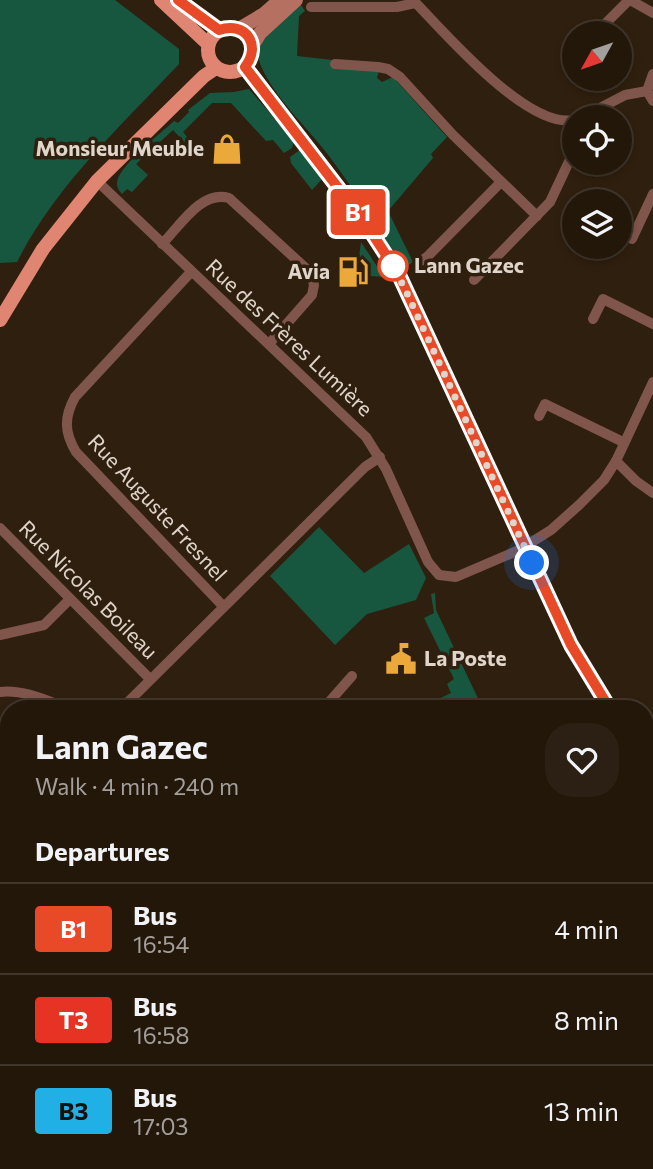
<!DOCTYPE html>
<meta charset="utf-8">
<style>
body{margin:0;font-family:Commissioner,sans-serif;background:#2b2013;color:#f1f3f6;height:100vh;display:flex;flex-direction:column;font-size:26px;white-space:nowrap}
*{box-sizing:border-box;margin:0}
p{font-size:23px;color:#a39f9c}
.icon{flex:none;width:38px;height:38px;fill:none;stroke:currentColor;stroke-width:2;stroke-linecap:round;stroke-linejoin:round}
.map{position:relative;flex:1;overflow:hidden}
.panel{position:absolute;left:0px;top:700px;width:654px;height:469px;display:flex;flex-direction:column;background:#23170a;border-radius:28px 28px 0 0;box-shadow:0 4px 10px #0003,0 0 0 2px #40362b}
.panel>*{flex:none}
.badge{padding:0 14px;border-radius:5px;font-size:24px;line-height:46px}
.needle{width:46px;rotate:230deg}
.buttons{position:absolute;left:562px;top:21px;display:grid;gap:14px}
.buttons a{display:grid;place-items:center;width:70px;height:70px;border-radius:50%;background:#23170a;box-shadow:0 4px 10px #0003,0 0 0 2px #40362b;font-size:35px}
.you{position:absolute;width:35px;height:35px;margin:-18px;border:5px solid #fff;border-radius:50%;background:#1a73e8;box-shadow:0 0 0 10px #1a73e833}
.map>.badge{position:absolute;translate:-50% -50%;box-shadow:0 0 0 4px #fff}
h2{padding:0 35px;font-size:26px;line-height:63px}
.round{display:grid;place-items:center;flex:none;width:74px;height:74px;border-radius:28px;background:#2b2013}
.summary{display:flex;align-items:center;justify-content:space-between;height:119px;padding:0 35px}
h1{font-size:33px;font-weight:700;line-height:52px}
ul{padding:0;list-style:none}
li{display:flex;align-items:center;gap:21px;height:91px;padding:0 35px;border-top:2px solid #40362b}
li div{flex:1}
li b{display:block;font-size:26px}
li em{font-style:normal}
li .badge{min-width:77px;font-weight:700;text-align:center}
.map>svg:first-child{display:block}
</style>
<div class="map">
<svg width="653" height="1169" viewBox="0 0 653 1169">
<rect width="100%" height="100%" fill="#2f1f0e"/>
<g fill="#18573f">
<path d="M0,0H115L179,49V64C121,126 56,185 17,262L0,263Z"/>
<path d="M301,5L305,11L299,16L297,56L332,60V67L379,71L377,78L382,82L393,77L447,137L431,154L433,158L388,211L413,262L403,269C380,229 354,189 326,152C305,125 275,98 261,66C257,57 258,49 262,40Z"/>
<path d="M249,89L294,141L292,148L284,153L273,140L266,141L231,103H212L183,132L193,144L189,147L173,130L136,164L148,175L132,192L127,189L122,194C120,191 117,189 117,184C116,168 161,133 174,121L178,123L189,112L188,110L210,93L234,92Z"/>
<path d="M300,150L323,178L312,190L291,163L290,157Z"/>
<path d="M361,242L384,277L371,276L359,257Z"/>
<path d="M319,527L364,573L409,544L426,578L416,600L367,614L335,645L270,576Z"/>
<path d="M435,593L436,610L483,709H418L451,693L447,684L454,679L424,618L434,613L431,594Z"/>
</g>
<g fill="none" stroke-linecap="round" stroke-linejoin="round">
<g stroke="#80554b" stroke-width="10">
<path d="M413,0C445,33 527,129 574,120"/>
<path d="M630,0L653,13"/>
<path d="M311,7H397L415,3"/>
<path d="M600,29L629,0"/>
<path d="M335,64L378,67L388,69L400,77L453,135L537,216"/>
<path d="M653,74L647,91L653,101"/>
<path d="M583,117L625,95L647,91"/>
<path d="M97,181L366,437L386,469L428,562L439,575L456,577L519,550L551,530L579,505L604,480L616,461L653,382"/>
<path d="M632,239L653,194"/>
<path d="M162,244C180,226 201,190 229,198L311,273L314,285L312,295L269,344"/>
<path d="M419,262L427,257L501,182"/>
<path d="M191,272L75,397C64,417 64,432 76,452L223,606"/>
<path d="M474,280L550,202L574,151"/>
<path d="M593,319L603,299L653,324"/>
<path d="M539,416L545,404L623,442"/>
<path d="M616,461L636,481L653,493"/>
<path d="M0,528L150,679"/>
<path d="M0,635L44,625L70,599"/>
<path d="M0,692C23,689 48,701 69,709"/>
<path d="M121,709L365,467L380,457"/>
<path d="M323,709L352,676"/>
<path d="M0,840L9,830"/>
<path d="M646,846L653,839"/>
<path d="M646,966L653,965"/>
<path d="M0,1042L9,1040"/>
<path d="M646,1130L653,1154"/>
<path d="M164,1160L171,1169"/>
<path d="M373,1160L379,1169"/>
<path d="M67,1169L78,1160"/>
<path d="M438,1169L450,1160"/>
<path d="M465,1169L477,1160"/>
</g>
<g stroke="#b57061" stroke-width="14">
<path d="M239,29L264,14L280,0"/>
<path d="M252,46L260,33L296,0"/>
<path d="M245,67L366,224L399,275L571,645L610,709"/>
<path d="M646,768L653,781"/>
<path d="M646,1032L653,1036"/>
<path d="M230,1169L241,1160"/>
</g>
<g stroke="#df8571" stroke-width="14">
<path d="M161,0L208,44"/>
<path d="M178,0L219,30"/>
<circle cx="230" cy="50" r="22"/>
<path d="M0,320L43,249L97,181L204,76L216,68"/>
</g>
<g stroke="#c6baae" stroke-width="2.5">
<path d="M646,947L653,946"/>
<path d="M0,1083L9,1080"/>
</g>
</g>
<g fill="none" stroke-linecap="round" stroke-linejoin="round">
<defs>
<path id="line" d="M178,0L219,30C246,21 262,45 245,67L366,224L399,275L571,645L610,709"/>
</defs>
<use href="#line" stroke="#fff" stroke-width="16"/>
<use href="#line" stroke="#e84927" stroke-width="10"/>
<path stroke="#e0d5ca" stroke-width="7" stroke-dasharray="0 12.6" d="M393,266L388,258L404,287L532,563"/>
</g>
<defs>
<symbol id="shop-bare" viewBox="-9 -9 18 18"><path d="M-5-2.5h2.3a2.7 3.5 0 0 1 5.4 0H5L5.5 6h-11ZM-1.5-2.5h3a1.5 2.3 0 0 0-3 0Z" fill="#eca93b" stroke="#2f1f0e" stroke-width="2.5" paint-order="stroke"/></symbol>
<symbol id="fuel-bare" viewBox="-9 -9 18 18"><path d="M-5.5-6h7V0h2V4h1.3V-2.5L3-4.5l.8-.8L6-3V5H2.5V1h-1V6h-7ZM-4.2-4.7v3.2H.2V-4.7Z" fill="#eca93b" stroke="#2f1f0e" stroke-width="2.5" paint-order="stroke"/></symbol>
<symbol id="civic-bare" viewBox="-9 -9 18 18"><path d="M-.6-6.5H3V-4.5H.6V-3L4-1V1h2V6H-6V1h2V-1L-.6-3ZM-1.2 2.5V6h2.4V2.5Z" fill="#eca93b" stroke="#2f1f0e" stroke-width="2.5" paint-order="stroke"/></symbol>
</defs>
<g fill-rule="evenodd">
<use href="#shop-bare" x="205" y="127" width="44" height="44"/>
<use href="#fuel-bare" x="331" y="250" width="44" height="44"/>
<use href="#civic-bare" x="379" y="637" width="44" height="44"/>
</g>
<circle fill="#fff" stroke="#e84927" stroke-width="3.5" cx="393" cy="266" r="14"/>
<g text-anchor="middle" stroke-width="7" stroke-linejoin="round" paint-order="stroke">
<g font-size="21" font-weight="bold" fill="#e0d5ca" stroke="#2f1f0e" text-anchor="end">
<text x="204" y="156">Monsieur Meuble</text>
<text x="330" y="279">Avia</text>
<text x="424" y="666" text-anchor="start">La Poste</text>
</g>
<g font-size="21" font-weight="bold" fill="#e0d5ca" stroke="#2f1f0e" text-anchor="start">
<text x="414" y="273">Lann Gazec</text>
</g>
<g font-size="21" fill="#e0d5ca" stroke="#2f1f0e">
<text transform="translate(289 338) rotate(43)" y="7">Rue des Frères Lumière</text>
<text transform="translate(157 508) rotate(47)" y="7">Rue Auguste Fresnel</text>
<text transform="translate(88 590) rotate(45)" y="7">Rue Nicolas Boileau</text>
</g>
</g>
</svg>
<div class="buttons">
<a><svg class="needle" viewBox="-14 -14 28 28"><path d="M0-13l5 13h-10z" fill="#e53935"/><path d="M0 13l5-13h-10z" fill="#a39f9c"/></svg></a>
<a><svg class="icon" aria-label="locate" viewBox="0 0 24 24"><circle cx="12" cy="12" r="6"/><path d="M12 2v4M12 18v4M2 12h4M18 12h4"/></svg></a>
<a><svg class="icon" aria-label="layers" viewBox="0 0 24 24"><path d="M12 4l9 5-9 5-9-5zM3 14l9 5 9-5"/></svg></a>
</div>
<div class="you" style="left:532px;top:563px"></div>
<b class="badge" style="left:358px;top:212px;background:#e84927;color:#fff">B1</b>
<section class="panel">
<div class="summary"><div><h1>Lann Gazec</h1><p>Walk · 4 min · 240 m</p></div><a class="round"><svg class="icon" aria-label="heart" viewBox="0 0 24 24"><path d="M12 20l-8-8c-3-5 5-10 8-4 3-6 11-1 8 4z"/></svg></a></div>
<h2>Departures</h2>
<ul>
<li><span class="badge" style="background:#e84927;color:#fff">B1</span><div><b>Bus</b><p>16:54</p></div><em>4 min</em></li>
<li><span class="badge" style="background:#e63323;color:#fff">T3</span><div><b>Bus</b><p>16:58</p></div><em>8 min</em></li>
<li><span class="badge" style="background:#21b0e6;color:#111">B3</span><div><b>Bus</b><p>17:03</p></div><em>13 min</em></li>
</ul>
</section>
</div>
